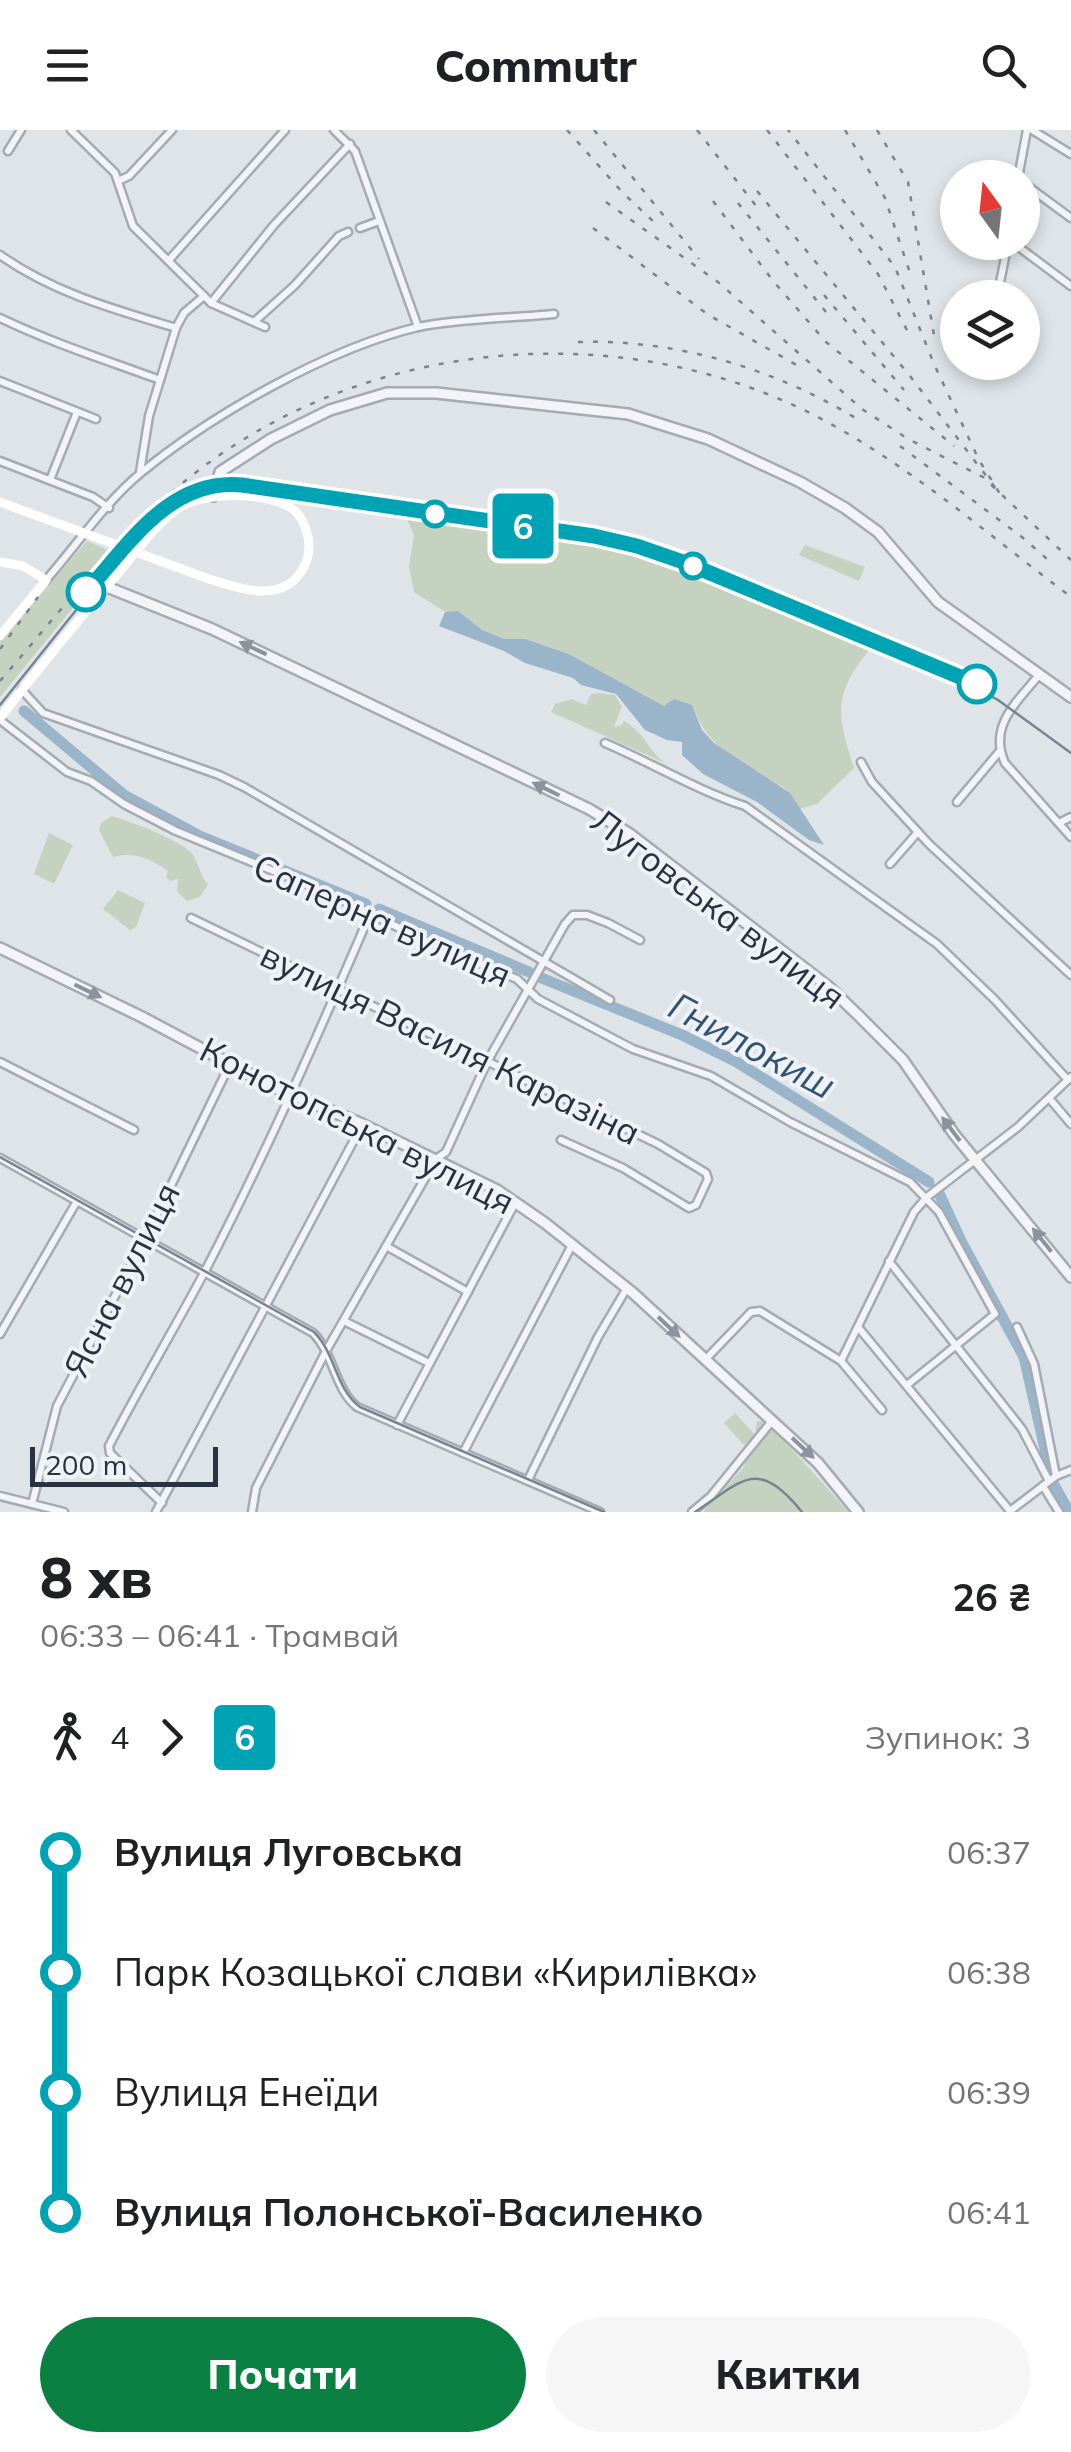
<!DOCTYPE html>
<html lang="uk">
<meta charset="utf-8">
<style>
body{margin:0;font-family:Mulish,sans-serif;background:#f6f6f6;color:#202124;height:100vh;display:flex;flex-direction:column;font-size:38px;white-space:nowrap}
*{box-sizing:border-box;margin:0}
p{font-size:32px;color:#757577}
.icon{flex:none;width:55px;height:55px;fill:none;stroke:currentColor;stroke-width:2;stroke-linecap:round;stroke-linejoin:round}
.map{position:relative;height:1382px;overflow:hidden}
.side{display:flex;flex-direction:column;background:#fff;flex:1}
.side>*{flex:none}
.badge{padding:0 20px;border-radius:8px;font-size:35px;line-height:65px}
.needle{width:65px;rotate:345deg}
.controls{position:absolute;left:940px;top:30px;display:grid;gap:20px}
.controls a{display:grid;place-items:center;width:100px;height:100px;border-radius:50%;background:#fff;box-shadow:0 5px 15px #0003;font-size:50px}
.scale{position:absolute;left:30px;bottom:25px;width:188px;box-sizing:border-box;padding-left:10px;border:5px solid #283240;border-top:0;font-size:28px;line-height:35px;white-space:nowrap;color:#283240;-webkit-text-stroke:8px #eff2f6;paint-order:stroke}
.map>.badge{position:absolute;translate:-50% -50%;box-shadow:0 0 0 5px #fff}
.legs{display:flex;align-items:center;gap:15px;height:110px;padding:0 40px;font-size:32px}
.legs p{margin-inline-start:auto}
.head{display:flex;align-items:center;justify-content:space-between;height:170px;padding:0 40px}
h1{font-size:55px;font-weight:800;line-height:75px}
.primary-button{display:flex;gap:20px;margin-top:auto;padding:20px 40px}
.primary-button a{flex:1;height:115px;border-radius:60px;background:#0b8043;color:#fff;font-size:40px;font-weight:800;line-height:115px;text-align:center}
.primary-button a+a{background:#f6f6f6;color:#202124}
ul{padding:0 40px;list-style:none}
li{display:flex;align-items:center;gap:35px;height:120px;font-size:38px}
li i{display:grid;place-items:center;width:15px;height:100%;margin:0 12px;background:currentColor}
li i::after{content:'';width:25px;height:25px;margin:-12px;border:8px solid;border-radius:50%;background:#fff}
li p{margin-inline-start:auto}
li:first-child i{background:linear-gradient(#0000 50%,currentColor 0)}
li:last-child i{background:linear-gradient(currentColor 50%,#0000 0)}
header{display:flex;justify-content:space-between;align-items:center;height:130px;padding:0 40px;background:#fff;font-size:45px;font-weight:800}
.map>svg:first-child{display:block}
</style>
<header><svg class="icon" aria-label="menu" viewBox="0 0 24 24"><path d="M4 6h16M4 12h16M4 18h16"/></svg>Commutr<svg class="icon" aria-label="search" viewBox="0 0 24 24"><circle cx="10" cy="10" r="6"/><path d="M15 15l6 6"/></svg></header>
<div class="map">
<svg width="1071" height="1382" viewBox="0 0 1071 1382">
<rect width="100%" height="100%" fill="#dfe4e8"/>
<g fill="#c6d2c0">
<path d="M406,387L628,420L700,445L871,518C833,564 836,583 854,638L817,674L799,679L790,663L781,656C747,639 706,617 694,578L664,576L569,524L525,509H504L478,499L462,484L445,482L414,462L409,436L414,405Z"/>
<path d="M87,411L117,424L0,567V511Z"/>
<path d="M805,415L865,437L859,451L799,425Z"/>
<path d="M599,563L615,565L622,577L614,597L622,595L624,591C649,607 645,617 665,633L551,582L555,574L572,569L586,575L591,564Z"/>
<path d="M112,686C132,692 172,707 188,720C199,728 198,744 208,754L200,767L187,771L177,761L178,749L170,751L166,747L168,741C151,729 134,721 113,727L99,700L101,693Z"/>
<path d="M49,703L73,715L54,754L34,744Z"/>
<path d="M118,760L145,773L136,797L130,800L103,779Z"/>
<path d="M735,1283L755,1305L757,1291L767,1292L849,1382H703L744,1337L746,1328L755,1318L756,1305L744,1315L724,1293Z"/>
</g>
<path fill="#9ab4c9" d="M458,481L482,500L504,509H525L569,524L664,576L674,569L692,575L702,600L714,613L790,663L824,715L809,710L757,672L703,644L682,625V612L667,610L645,600L616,564L581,555L573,548L525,533L504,521L439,496L445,482Z"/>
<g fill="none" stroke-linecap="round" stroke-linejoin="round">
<g stroke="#9ab4c9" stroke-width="11">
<path d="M24,581L124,665L200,706L366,774"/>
<path d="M379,779L529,842"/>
<path d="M539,847L682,905L735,931L929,1052"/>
<path d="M938,1061L962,1113L1024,1227L1050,1341"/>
<path d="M1054,1355L1069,1382"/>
</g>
<defs>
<g id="minor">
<path d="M71,0L115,43L133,96L204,166L184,183L176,198L149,286L140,342"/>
<path d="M334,0L355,21L418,197"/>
<path d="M1032,0L1071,24"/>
<path d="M8,21L21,0"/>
<path d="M1018,48L1027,0"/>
<path d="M118,51L129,46L172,0"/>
<path d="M1022,52L1071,88"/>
<path d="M360,98L379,91"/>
<path d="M1012,112L1071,156"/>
<path d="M0,125C54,163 113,179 176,198"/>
<path d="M169,130L285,0"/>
<path d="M204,166L211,173L265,197"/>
<path d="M997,168L1008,112"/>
<path d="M211,173L274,95L350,14"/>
<path d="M0,188C52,213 106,230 160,250"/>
<path d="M254,192L295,155L339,106L348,102"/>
<path d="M951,222L958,220"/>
<path d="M0,251L96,289"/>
<path d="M0,331L93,367L109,378"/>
<path d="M50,350L77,282"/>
<path d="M46,450C76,416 107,370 142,342C213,284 329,218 418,197C457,189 513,188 554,184"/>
<path d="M1039,545C1017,572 988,596 1005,633L1071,707"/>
<path d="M22,560L43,583L219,645L244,657L610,870"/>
<path d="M0,590L67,642L91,651L124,674L176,701L330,764L422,809L517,849L538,869L633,919L711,946L790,992L910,1052L939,1082L995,1184L907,1255"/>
<path d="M605,613C652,633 696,660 745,676L937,814L995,870L1068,950"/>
<path d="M861,632L872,652L929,714L1071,845"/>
<path d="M957,672L999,622"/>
<path d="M1059,693L1071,687"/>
<path d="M890,734L918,702"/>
<path d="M191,788L658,1014L706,1043L708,1049L696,1075L689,1078L623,1038L561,1010"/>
<path d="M0,932L134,1000"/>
<path d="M1049,968L1071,994"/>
<path d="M0,1028L313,1203C334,1224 334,1258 357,1277L600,1382"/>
<path d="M386,1116L468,1162"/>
<path d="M889,1131L1022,1299L1049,1351"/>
<path d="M344,1191L429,1233"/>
<path d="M858,1197L1010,1381"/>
<path d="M1017,1197L1034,1234L1056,1346"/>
<path d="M0,1204L77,1071"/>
<path d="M705,1230L751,1182L760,1181L841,1231L882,1280"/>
<path d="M841,1231L914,1082L927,1067L1018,997L1071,947"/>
<path d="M397,1295L515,1073"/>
<path d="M463,1323L572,1115"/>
<path d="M528,1350L598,1207L627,1158"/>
<path d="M1043,1356L1059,1382"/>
<path d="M0,1366L64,1382"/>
<path d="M162,1373L110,1323L109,1316C139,1258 173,1201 204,1143C265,1026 318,905 370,784"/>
<path d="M32,1374L57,1276L145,1109L230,934"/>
<path d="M1010,1381L1056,1346L1071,1340"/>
<path d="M156,1382L362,995"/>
<path d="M252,1382L256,1358L326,1221L436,1029L446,1022L487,932L565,794L573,785H587L608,793L640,810"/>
<path d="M692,1382L711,1366L772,1291"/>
</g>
<g id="tertiary">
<path d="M213,366L220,342L271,309L330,280L387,263H436L628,284L708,309L800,352L845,378L878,402L938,472L1071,567"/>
<path d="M107,457L212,499L589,679L630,704L829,857L858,885L903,930L954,1004L1071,1147"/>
<path d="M0,818L142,887L272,956L362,994L497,1060L545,1093L633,1163L818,1333L858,1382"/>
</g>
</defs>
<use href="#minor" stroke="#a4abb2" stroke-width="11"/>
<use href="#tertiary" stroke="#a4abb2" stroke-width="14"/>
<use href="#minor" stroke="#f2f4f7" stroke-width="6"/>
<use href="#tertiary" stroke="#f2f4f7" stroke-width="9"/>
<g stroke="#fff" stroke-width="9">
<path d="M0,372L16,378"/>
<path d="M0,432L23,436L46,450L0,506"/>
<path d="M0,588C39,538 79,489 120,441C138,420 155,395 177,379C203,361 269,361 294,380C302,387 306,397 308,407C310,417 309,427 304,437C284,475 241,459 209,449"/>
</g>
<g stroke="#798492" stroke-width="2.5">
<path d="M0,575L89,464L169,378L198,362L230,358L626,417L670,431L976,558L998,570L1071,623"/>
<path d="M0,1027L314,1202C336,1224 335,1258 360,1277L604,1382"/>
<path d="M695,1382C743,1351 756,1326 802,1382"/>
</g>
<g stroke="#798492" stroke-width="2.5" stroke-dasharray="5 10" stroke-linecap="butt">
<path d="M567,0L623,63L656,94"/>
<path d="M594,0L699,129"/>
<path d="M697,0L760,81"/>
<path d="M767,0L878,144L909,204"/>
<path d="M845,0L885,68L910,143"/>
<path d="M877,0L908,52L935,211"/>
<path d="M757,61L910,246L1000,364L979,330L934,234L895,137L788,0"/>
<path d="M713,71L774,152L826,212L954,316"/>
<path d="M606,72L718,152L862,279L908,309L983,347L1071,430"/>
<path d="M738,73L826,182"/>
<path d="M593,98L707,184L800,237"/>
<path d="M824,165L904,260"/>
<path d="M578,212C677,209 777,239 862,292"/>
<path d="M900,316L1022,407L1047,429"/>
<path d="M0,519L38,467"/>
<path d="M0,551C61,481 118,405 190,347C363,209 615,185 812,284C906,332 987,404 1071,467"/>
</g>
<path stroke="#fff" stroke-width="9" d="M16,378L209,449"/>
</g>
<defs><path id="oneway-solid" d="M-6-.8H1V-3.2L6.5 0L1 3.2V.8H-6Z" transform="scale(2.5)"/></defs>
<g fill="#8d939c">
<use href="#oneway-solid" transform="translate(253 518) rotate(-155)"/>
<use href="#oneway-solid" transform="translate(546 659) rotate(-154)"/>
<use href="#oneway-solid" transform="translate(88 861) rotate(26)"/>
<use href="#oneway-solid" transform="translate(951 999) rotate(-127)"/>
<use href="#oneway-solid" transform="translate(1042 1110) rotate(-129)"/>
<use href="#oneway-solid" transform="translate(669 1197) rotate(43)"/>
<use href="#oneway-solid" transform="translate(803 1318) rotate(43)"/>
</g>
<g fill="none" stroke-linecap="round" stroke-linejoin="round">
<defs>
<path id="line-1" d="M86,462C129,414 170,348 242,355L594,406L637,416L686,433L977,554"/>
</defs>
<use href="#line-1" stroke="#fff" stroke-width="22"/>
<use href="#line-1" stroke="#00a3b4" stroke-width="15"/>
</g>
<g fill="#fff" stroke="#00a3b4" stroke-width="5">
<circle cx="435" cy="384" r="12"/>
<circle cx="693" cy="436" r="12"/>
<circle cx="86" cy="462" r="18"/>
<circle cx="977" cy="554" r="18"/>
</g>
<g text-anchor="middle" stroke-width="8" stroke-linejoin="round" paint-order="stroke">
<g font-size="35" fill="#283240" stroke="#eff2f6">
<text transform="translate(718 779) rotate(37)" y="12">Луговська вулиця</text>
<text transform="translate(382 791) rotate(24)" y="12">Саперна вулиця</text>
<text transform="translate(450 914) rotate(26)" y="12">вулиця Василя Каразіна</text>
<text transform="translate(357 996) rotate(27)" y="12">Конотопська вулиця</text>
<text transform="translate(122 1150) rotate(-63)" y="12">Ясна вулиця</text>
</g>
<g font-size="38" font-style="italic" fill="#325474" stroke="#eff2f6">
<text transform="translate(752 916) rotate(28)" y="13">Гнилокиш</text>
</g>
</g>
</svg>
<div class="controls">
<a><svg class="needle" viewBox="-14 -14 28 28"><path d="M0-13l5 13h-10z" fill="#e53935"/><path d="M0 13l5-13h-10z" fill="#757577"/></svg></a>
<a><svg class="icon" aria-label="layers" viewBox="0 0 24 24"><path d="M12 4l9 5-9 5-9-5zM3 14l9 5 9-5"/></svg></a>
</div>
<div class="scale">200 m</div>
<b class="badge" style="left:523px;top:396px;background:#00a3b4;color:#fff">6</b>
</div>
<section class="side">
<div class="head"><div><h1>8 хв</h1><p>06:33 – 06:41 · Трамвай</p></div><b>26 ₴</b></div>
<div class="legs"><svg class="icon" aria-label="walk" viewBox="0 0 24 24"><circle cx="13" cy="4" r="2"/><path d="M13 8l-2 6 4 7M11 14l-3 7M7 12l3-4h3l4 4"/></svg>4<svg class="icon" aria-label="forward" viewBox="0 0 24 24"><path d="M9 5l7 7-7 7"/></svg><b class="badge" style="background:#00a3b4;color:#fff">6</b><p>Зупинок: 3</p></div>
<ul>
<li><i style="color:#00a3b4"></i><b>Вулиця Луговська</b><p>06:37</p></li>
<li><i style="color:#00a3b4"></i><span>Парк Козацької слави «Кирилівка»</span><p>06:38</p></li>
<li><i style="color:#00a3b4"></i><span>Вулиця Енеїди</span><p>06:39</p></li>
<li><i style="color:#00a3b4"></i><b>Вулиця Полонської-Василенко</b><p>06:41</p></li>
</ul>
<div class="primary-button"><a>Почати</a><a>Квитки</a></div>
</section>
